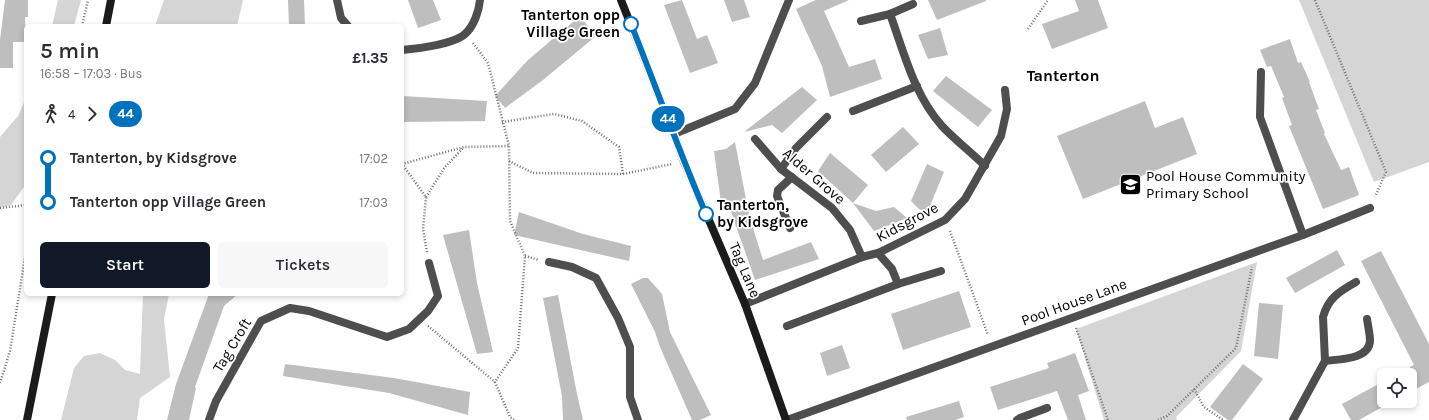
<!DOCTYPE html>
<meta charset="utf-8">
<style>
body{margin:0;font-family:Karla,sans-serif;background:#f7f7f7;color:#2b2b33;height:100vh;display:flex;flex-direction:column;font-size:15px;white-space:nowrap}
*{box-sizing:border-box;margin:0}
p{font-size:13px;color:#7c7c81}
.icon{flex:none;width:22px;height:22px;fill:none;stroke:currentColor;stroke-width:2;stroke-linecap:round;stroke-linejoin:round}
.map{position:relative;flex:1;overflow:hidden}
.drawer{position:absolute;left:24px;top:24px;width:380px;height:272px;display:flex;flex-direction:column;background:#fff;border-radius:6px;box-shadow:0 2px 6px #0003}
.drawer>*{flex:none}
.badge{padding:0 8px;border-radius:13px;font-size:14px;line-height:26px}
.controls{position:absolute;left:1377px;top:368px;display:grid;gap:8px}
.controls a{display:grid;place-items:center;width:40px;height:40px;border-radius:6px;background:#fff;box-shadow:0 2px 6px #0003;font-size:20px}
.map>.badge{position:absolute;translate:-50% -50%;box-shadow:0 0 0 2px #fff}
.legs{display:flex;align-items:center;gap:6px;height:44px;padding:0 16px;font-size:13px}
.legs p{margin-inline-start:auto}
.summary{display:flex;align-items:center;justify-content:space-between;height:68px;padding:0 16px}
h1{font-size:22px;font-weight:600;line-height:30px}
.cta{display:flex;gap:8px;margin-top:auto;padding:8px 16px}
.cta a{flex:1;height:46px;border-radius:6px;background:#111827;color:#fff;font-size:16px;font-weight:600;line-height:46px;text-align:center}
.cta a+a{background:#f7f7f7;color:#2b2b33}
ul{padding:0 16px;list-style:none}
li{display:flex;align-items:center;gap:14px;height:44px;font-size:15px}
li i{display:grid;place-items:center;width:6px;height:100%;margin:0 5px;background:currentColor}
li i::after{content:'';width:10px;height:10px;margin:-5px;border:3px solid;border-radius:50%;background:#fff}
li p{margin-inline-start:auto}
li:first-child i{background:linear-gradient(#0000 50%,currentColor 0)}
li:last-child i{background:linear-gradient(currentColor 50%,#0000 0)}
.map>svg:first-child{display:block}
</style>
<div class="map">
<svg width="1429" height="420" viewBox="0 0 1429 420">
<rect width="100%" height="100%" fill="#fff"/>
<g fill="#d5d5d5">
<path d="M58,0H81L74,26H52Z"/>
<path d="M164,0H243L237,26H155Z"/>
<path d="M1299,0H1429V162L1374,182Z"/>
<path d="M26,98V184L11,205L0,208V137L18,116Z"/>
<path d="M1257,262L1241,351L1176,417L1177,420H1104L1076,329Z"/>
<path d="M143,294H169L164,319L170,377L140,398L137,420H61L74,368L84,356L100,353L115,360L125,370L140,374Z"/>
</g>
<g fill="#bebebe">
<path d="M5,0H28V17H25L26,42H13V68H0V40Z"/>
<path d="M288,0H304L305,26H289Z"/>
<path d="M408,0H433L441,20L418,28Z"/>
<path d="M682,0L697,39L707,35L718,63L690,73L664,5Z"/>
<path d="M724,0H744L750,17L732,22Z"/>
<path d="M816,0H849L824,11L849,67L875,59L882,79L830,97L822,66L796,9Z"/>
<path d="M928,0H986V1L937,20Z"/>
<path d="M1075,0H1098L1108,28L1052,49L1042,24L1079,11Z"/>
<path d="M580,16L596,36L543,80L505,108L495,96L528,60Z"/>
<path d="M940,28L948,55L928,59L918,35Z"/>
<path d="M1290,39L1298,63L1301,62L1310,82H1309L1319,109L1316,110L1325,133L1324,134L1341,170L1349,167L1359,195L1323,209L1289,126L1292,125L1282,98L1284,97L1271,66L1267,67L1260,50Z"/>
<path d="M946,76L992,110L978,127L933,91Z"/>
<path d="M802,87L817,100L782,133L772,125L744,132Z"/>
<path d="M402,96L487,101L485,121L402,122Z"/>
<path d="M1145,101L1155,128L1183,117L1197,154L1083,199L1057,136Z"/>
<path d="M903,127L919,144L886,172L871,155Z"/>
<path d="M735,142L751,225H752L763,260L811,242L819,259L755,280L730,209L722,210L714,151L726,149Z"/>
<path d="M830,153L868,185L853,203L818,171Z"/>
<path d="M927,164L944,172L927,213L919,209L911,201Z"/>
<path d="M853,203L876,211L894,207L907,218L874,231Z"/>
<path d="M519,212L583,234L631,246L629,261L514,235Z"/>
<path d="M469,230L477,283L493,352L477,354L443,235Z"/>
<path d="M1337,250L1345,265L1295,293L1286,278Z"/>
<path d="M1381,251L1429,344V382L1410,392V367L1414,365L1361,261Z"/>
<path d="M643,278H648L662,294L670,332L711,415L700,420H692L660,347L655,332L631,284Z"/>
<path d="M959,291L971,327L903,350L891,314Z"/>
<path d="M209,294H238L224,306L195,387L196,388L189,420H167L176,384Z"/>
<path d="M558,295L577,394L583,420H563L562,396L543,298Z"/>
<path d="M1259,303L1283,305L1278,359L1254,356Z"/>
<path d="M842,345L850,368L827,376L820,353Z"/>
<path d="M1075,353L1089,391L1078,395L1086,420H1068L1057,391L998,410L990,387L1049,368L1047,363Z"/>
<path d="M285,364L394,378L470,392L468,415L389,393L283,376Z"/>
<path d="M1243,364L1263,379L1232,420H1228L1210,407Z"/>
<path d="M1384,381V406L1359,420H1351L1342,404Z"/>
<path d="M959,401L964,417L955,420H907L906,417Z"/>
</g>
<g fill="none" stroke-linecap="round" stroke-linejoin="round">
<g stroke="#707070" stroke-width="2.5" stroke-dasharray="1 2" stroke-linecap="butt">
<path d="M1315,0L1386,172L1375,197"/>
<path d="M82,26L88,0"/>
<path d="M1028,29L1048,0"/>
<path d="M473,43L488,63L509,146L510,221L525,256L518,348L495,382L510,417L514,420"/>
<path d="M502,122L554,114L582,121L619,147L623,174"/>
<path d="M509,161L533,173L623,174L672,164"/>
<path d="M426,197L445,167L464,147"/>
<path d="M0,208L26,205"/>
<path d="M950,231L988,335"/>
<path d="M427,252L423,229L426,197L402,164L464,147L509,146"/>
<path d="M525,256L539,260"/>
<path d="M428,326L495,382"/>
<path d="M1076,328L1108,420"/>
<path d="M0,383L10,351L26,251"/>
<path d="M1194,389L1204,407L1223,420"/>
<path d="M1158,420L1167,416L1236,348L1252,267"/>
</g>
<g stroke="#4e4e4e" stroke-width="8">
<path d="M790,228L777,196L778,190L792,177"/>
<path d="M878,253L892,269L898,284"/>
<path d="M787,326L898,284L941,271"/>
</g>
<g stroke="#4e4e4e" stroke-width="8">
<path d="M337,0L341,18L348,26"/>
<path d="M890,14C904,52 914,95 942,126C955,140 971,152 985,166"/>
<path d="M861,21L890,14L913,4"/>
<path d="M402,50C417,49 454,44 465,34C474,26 479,11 480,0"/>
<path d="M1261,72L1260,117L1303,235"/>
<path d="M853,111L917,86"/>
<path d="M674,134L735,109L755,83L789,0"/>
<path d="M755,139L781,169L832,208L850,230L862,257"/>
<path d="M781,169L796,148L827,117"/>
<path d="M549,262L572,267L596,278L618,318L630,347V397L638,420"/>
<path d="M745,304L862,257L878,253L945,220L965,199L1001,136L1007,109L1005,90"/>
<path d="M1325,361C1338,359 1369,360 1370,341C1370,334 1368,326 1367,319"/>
<path d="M209,420L216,401L261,321L290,308L309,311L387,337L409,329L428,311L438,296L429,263"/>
<path d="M787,420L1303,235L1370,208"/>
<path d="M1017,420L1020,418L1047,408"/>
<path d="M1293,420L1325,361L1323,317C1328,298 1340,291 1356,282"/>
</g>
<g stroke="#1b1b1b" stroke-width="8">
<path d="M621,0L674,134L684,162L745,304L786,420"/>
<path d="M106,26L111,0"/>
<path d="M27,420L52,294"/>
</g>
</g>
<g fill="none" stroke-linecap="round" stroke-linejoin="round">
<defs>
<path id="line-1" d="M631,24C656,87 679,151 706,214"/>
</defs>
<use href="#line-1" stroke="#fff" stroke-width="9"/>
<use href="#line-1" stroke="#0072bc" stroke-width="6"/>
</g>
<defs>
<symbol id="school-square" viewBox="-11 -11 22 22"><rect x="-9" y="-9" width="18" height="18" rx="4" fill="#000" stroke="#fff"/><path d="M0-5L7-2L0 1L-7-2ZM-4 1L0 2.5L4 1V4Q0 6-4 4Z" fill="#fff"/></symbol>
</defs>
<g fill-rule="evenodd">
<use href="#school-square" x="1118" y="172" width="25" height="25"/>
</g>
<g fill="#fff" stroke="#0072bc" stroke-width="2">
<circle cx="631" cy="24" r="7"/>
<circle cx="706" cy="214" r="7"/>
</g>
<g text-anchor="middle" stroke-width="3.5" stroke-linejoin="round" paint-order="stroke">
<g font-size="15" font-weight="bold" fill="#000" stroke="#fff" text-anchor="end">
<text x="620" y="20">Tanterton opp<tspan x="620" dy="17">Village Green</tspan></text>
<text x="717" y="210" text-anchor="start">Tanterton,<tspan x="717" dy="17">by Kidsgrove</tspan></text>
</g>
<g font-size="15" fill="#000" stroke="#fff">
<text transform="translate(814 176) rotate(41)" y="5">Alder Grove</text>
<text transform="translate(907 222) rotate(-28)" y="5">Kidsgrove</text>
<text transform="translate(745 270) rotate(67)" y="5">Tag Lane</text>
<text transform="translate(1074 302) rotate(-20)" y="5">Pool House Lane</text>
<text transform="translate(232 345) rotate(-59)" y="5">Tag Croft</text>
</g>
<g font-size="15" fill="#000" stroke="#fff" text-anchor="start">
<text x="1146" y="181">Pool House Community<tspan x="1146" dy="17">Primary School</tspan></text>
</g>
<g font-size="16" font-weight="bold" fill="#000" stroke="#fff">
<text x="1063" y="81">Tanterton</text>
</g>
</g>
</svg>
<div class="controls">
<a><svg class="icon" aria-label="locate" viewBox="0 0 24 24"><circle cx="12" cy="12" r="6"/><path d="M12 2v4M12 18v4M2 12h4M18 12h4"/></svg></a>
</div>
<b class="badge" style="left:668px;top:119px;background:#0072bc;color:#fff">44</b>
<section class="drawer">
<div class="summary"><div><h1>5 min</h1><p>16:58 – 17:03 · Bus</p></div><b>£1.35</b></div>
<div class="legs"><svg class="icon" aria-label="walk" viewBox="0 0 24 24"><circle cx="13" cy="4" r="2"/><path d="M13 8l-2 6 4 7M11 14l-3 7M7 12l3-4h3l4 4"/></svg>4<svg class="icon" aria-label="forward" viewBox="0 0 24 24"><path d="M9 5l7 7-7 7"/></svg><b class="badge" style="background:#0072bc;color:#fff">44</b></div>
<ul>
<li><i style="color:#0072bc"></i><b>Tanterton, by Kidsgrove</b><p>17:02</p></li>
<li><i style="color:#0072bc"></i><b>Tanterton opp Village Green</b><p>17:03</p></li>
</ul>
<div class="cta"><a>Start</a><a>Tickets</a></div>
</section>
</div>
